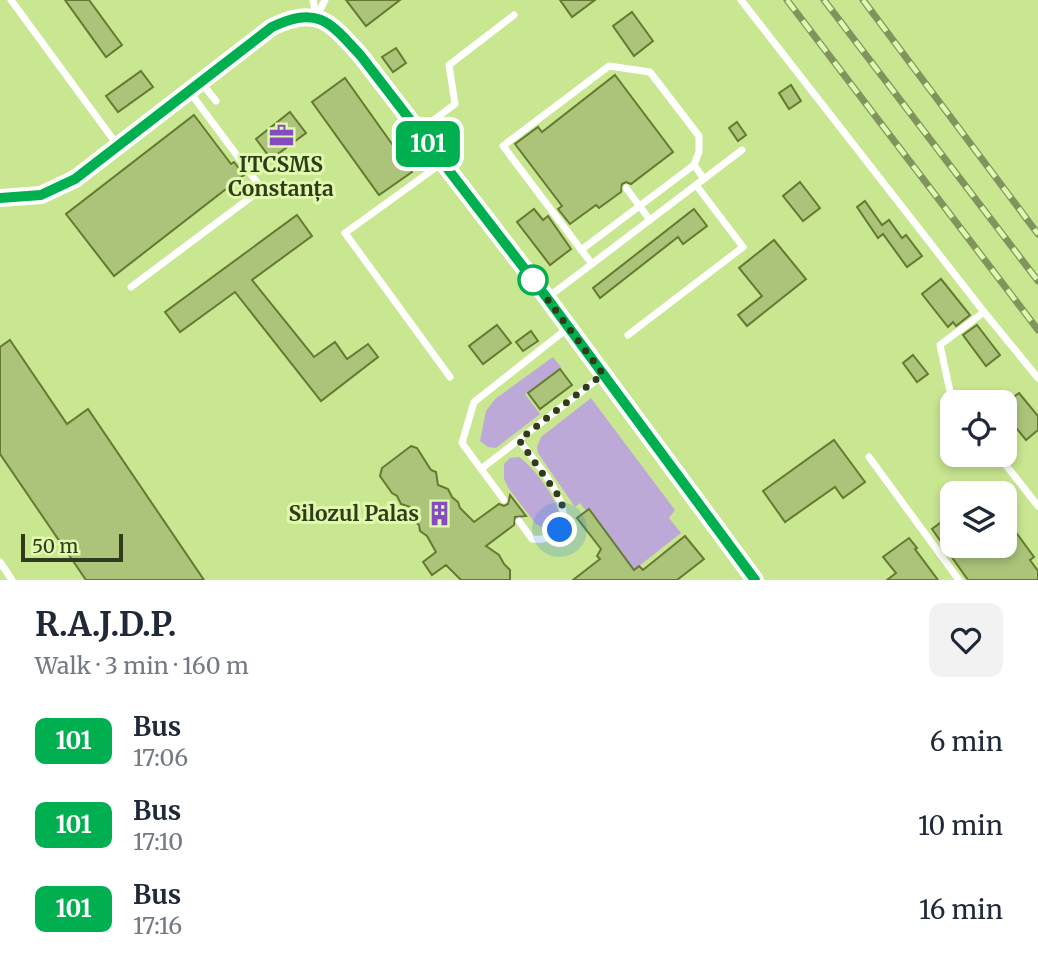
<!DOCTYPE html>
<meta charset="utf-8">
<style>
body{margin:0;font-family:Merriweather,serif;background:#f2f2f3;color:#1f2937;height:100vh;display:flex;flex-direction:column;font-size:26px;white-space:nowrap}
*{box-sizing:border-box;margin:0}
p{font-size:23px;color:#747a83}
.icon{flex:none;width:38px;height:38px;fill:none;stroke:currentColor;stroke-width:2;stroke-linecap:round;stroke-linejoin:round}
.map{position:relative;height:580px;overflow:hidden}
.drawer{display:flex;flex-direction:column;background:#fff;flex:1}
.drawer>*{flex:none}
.badge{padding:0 14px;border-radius:10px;font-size:24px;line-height:46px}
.tools{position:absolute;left:940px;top:390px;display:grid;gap:14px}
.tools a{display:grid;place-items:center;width:77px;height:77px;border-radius:14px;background:#fff;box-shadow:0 4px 10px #0003;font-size:35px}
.scale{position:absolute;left:21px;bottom:18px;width:102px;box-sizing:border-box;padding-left:7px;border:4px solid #313b1c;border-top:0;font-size:19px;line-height:24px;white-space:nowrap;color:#313b1c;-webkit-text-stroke:5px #dffaac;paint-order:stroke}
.you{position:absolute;width:35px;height:35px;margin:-18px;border:5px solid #fff;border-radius:50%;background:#1a73e8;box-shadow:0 0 0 10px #1a73e833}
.map>.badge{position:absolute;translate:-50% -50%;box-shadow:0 0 0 4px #fff}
.round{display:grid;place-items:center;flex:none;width:74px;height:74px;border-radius:14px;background:#f2f2f3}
.head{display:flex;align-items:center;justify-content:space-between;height:119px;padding:0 35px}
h1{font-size:33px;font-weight:700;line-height:52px}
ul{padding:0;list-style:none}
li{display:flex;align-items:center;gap:21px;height:84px;padding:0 35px}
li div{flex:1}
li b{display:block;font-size:26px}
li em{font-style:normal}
li .badge{min-width:77px;font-weight:700;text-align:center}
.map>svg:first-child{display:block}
</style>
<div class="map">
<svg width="1038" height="580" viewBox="0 0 1038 580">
<rect width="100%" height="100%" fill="#d2eda0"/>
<path fill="#c9e691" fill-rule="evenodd" d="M0,0H1038V580H0ZM952,402H1004V455H952ZM952,494H1004V546H952Z"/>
<g fill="#bda9d8">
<path d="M553,357L561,367L525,394L540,414L496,448L488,447L480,441L486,411L495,399Z"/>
<path d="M591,398L675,510L669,518L681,533L634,570L589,509L586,511L580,503L575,507L538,453L537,447L541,437Z"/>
<path d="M519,457C534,467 559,501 560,519L554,528L547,530L536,524L509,489L504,479V464L510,458Z"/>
</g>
<g fill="#abc479" stroke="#647a30" stroke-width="2">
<path d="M65,0H89L122,45L106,57Z"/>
<path d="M346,0H400L366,26Z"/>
<path d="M560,0H595L572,17Z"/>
<path d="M632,12L653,41L634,56L613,26Z"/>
<path d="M396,48L406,63L393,72L382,57Z"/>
<path d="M141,71L153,87L118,112L106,96Z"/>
<path d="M615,75L673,152L631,184L626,182L622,184L621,192L599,208L596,205L570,224L558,209L562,206L515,144L538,127L542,132Z"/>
<path d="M345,78L412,172L379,195L312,102Z"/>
<path d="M791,85L801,101L789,109L779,93Z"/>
<path d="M290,112L306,133L271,159L256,139Z"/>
<path d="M194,115L231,164L234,162L244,175L114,276L66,214Z"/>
<path d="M737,122L746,135L738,141L729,128Z"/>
<path d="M800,182L820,208L803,221L783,196Z"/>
<path d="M865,201L882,225L889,220L902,238L906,235L922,256L907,267L883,234L878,238L857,207Z"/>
<path d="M534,209L543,220L548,216L571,249L550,265L517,222Z"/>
<path d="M694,209L707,226L683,244L678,237L600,298L593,288Z"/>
<path d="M297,215L312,236L252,280L314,357L335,342L347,359L368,344L378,357L321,401L235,292L180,332L165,312Z"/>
<path d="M774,240L806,279L747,326L738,315L762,296L739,268Z"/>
<path d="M941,279L970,315L956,326L953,322L948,327L922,294Z"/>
<path d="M497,325L511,343L483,364L469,346Z"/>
<path d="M977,325L1000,355L986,366L963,335Z"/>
<path d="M531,331L538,341L523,351L516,342Z"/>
<path d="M10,340L67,424L88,409L204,580H86L0,454V347Z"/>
<path d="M913,355L928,374L917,382L903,363Z"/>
<path d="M560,369L572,385L540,409L528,393Z"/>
<path d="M1019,393L1038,416V430L1026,440L1004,413V404Z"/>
<path d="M834,440L865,482L843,498L835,487L785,522L763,491Z"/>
<path d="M411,446L417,448L431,470L436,472L438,485L448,489L452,497L458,502L460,508L474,522L499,504L504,506L508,504L510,495L526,516L515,517L514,525L486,546L499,555L504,564L510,570V580H461L446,565L432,575L423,562L436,552L427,536L420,531L419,525L411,518L410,507L401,504L397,496L392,493L380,476L382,468Z"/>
<path d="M589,509L634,570L639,566L643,570L685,536L704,559L677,580H573L600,559L597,556L601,549L577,518Z"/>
<path d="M952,514V546H1004V516L1034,557L1030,560L1038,571V580H968L932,529Z"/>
<path d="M909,538L917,548L915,549L938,580H887L896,573L883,557Z"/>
</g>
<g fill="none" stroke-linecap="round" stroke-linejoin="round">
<g stroke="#fff" stroke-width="7">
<path d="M11,0L118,146"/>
<path d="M313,0L316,15"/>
<path d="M741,0L984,312L1038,378"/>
<path d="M317,16L325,0"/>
<path d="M201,82L216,101"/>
<path d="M419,131L455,104L449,65L514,15"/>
<path d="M442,163L345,233L450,377"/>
<path d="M626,188L650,220"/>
<path d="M581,250L694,165"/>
<path d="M592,264L503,146L609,66L650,72L699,136V152L694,165L704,179"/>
<path d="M131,287L262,189L189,91"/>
<path d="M547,298L742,150"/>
<path d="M568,328L474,402L462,443L481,469L603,375"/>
<path d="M628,335L743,247L696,185"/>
<path d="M956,402L951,396L940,345L984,312"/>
<path d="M519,440C533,460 585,514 553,534C545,539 542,540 532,539L519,521"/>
<path d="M998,455L1038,506"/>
<path d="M869,457L959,580"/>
<path d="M481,469L504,500"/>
<path d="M0,562L12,580"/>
</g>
<path stroke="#fff" stroke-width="18" d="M0,198L41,195L75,179L272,27C318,5 330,22 361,56L547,298L755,580"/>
<defs>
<g id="rail">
<path d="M787,0L1038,330"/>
<path d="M824,0L1038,281"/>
<path d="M863,0L1038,234"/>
</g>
</defs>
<use href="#rail" stroke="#81945e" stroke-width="7"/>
<use href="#rail" stroke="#dffaac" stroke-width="4.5" stroke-dasharray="13" stroke-linecap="butt"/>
</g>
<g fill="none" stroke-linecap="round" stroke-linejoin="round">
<defs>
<path id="line" d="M0,198L41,195L75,179L272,27C318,5 330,22 361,56L547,298L755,580"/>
</defs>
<use href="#line" stroke="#fff" stroke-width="16"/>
<use href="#line" stroke="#00b050" stroke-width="10"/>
<path stroke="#313b1c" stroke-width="7" stroke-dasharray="0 12.6" d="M533,280L603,374L519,440L560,498L565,515L560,530"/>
</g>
<defs>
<symbol id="office-bare" viewBox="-9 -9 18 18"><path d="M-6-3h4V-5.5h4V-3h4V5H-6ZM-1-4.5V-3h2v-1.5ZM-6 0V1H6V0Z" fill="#864bc1" stroke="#dffaac" stroke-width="2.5" paint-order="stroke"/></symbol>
<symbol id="building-bare" viewBox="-9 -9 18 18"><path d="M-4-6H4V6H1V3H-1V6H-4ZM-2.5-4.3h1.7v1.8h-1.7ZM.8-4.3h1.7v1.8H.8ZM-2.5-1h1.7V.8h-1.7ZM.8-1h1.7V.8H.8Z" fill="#864bc1" stroke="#dffaac" stroke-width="2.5" paint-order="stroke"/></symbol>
</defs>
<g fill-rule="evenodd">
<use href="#office-bare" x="264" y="118" width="35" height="35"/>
<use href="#building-bare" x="422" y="496" width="35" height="35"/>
</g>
<circle fill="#fff" stroke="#00b050" stroke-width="3.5" cx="533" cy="280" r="14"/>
<g text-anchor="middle" stroke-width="6" stroke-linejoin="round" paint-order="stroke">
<g font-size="21" font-weight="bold" fill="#313b1c" stroke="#dffaac">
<text x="281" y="172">ITCSMS<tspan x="281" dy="24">Constanța</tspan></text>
<text x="419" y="521" text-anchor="end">Silozul Palas</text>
</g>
</g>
</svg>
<div class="tools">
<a><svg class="icon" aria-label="locate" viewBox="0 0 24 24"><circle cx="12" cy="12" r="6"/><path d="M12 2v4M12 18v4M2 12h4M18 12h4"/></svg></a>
<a><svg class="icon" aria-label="layers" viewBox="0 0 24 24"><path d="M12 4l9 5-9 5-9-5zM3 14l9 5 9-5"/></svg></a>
</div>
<div class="scale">50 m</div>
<div class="you" style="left:560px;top:530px"></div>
<b class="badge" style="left:428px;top:144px;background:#00b050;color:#fff">101</b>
</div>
<section class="drawer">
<div class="head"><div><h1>R.A.J.D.P.</h1><p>Walk · 3 min · 160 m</p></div><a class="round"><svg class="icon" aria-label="heart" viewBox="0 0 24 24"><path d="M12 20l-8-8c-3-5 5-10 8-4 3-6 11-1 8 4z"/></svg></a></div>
<ul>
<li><span class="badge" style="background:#00b050;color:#fff">101</span><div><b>Bus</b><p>17:06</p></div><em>6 min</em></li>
<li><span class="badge" style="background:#00b050;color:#fff">101</span><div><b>Bus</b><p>17:10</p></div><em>10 min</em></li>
<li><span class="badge" style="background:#00b050;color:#fff">101</span><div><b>Bus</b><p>17:16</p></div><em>16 min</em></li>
</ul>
</section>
